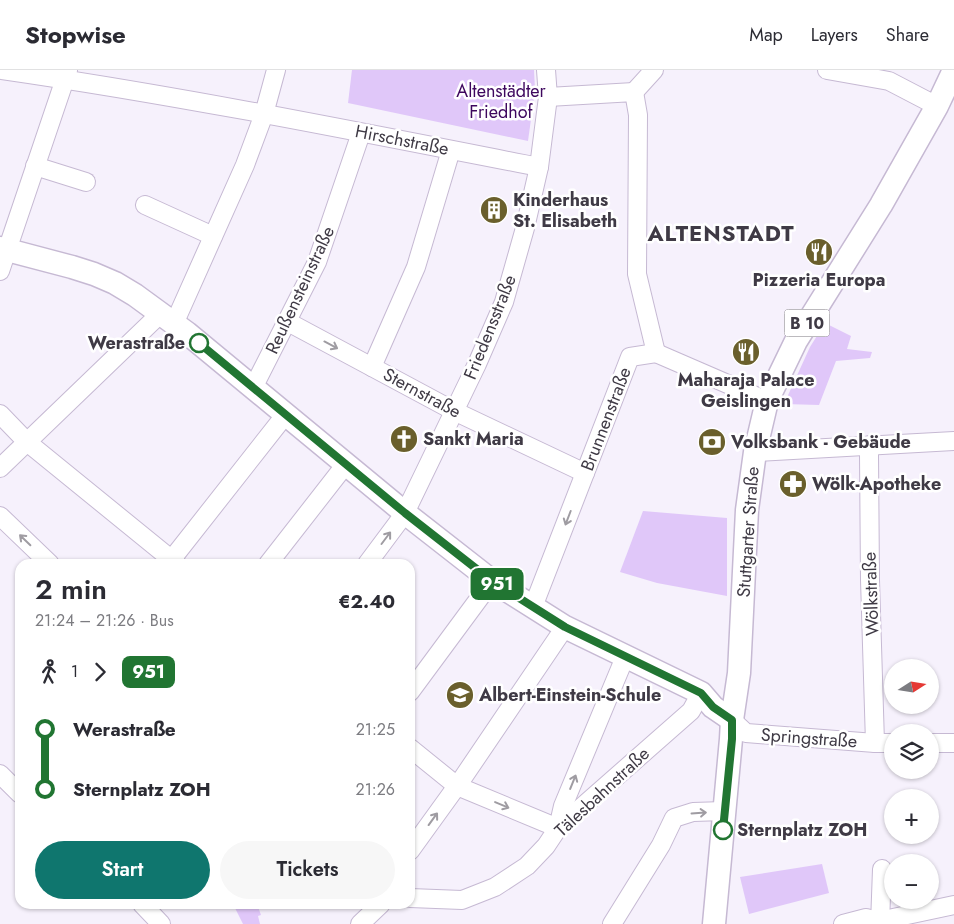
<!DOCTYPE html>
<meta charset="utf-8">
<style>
body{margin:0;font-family:Jost,sans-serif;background:#f7f7f7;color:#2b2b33;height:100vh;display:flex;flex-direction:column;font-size:19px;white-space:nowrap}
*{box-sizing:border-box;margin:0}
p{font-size:16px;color:#7c7c81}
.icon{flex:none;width:28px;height:28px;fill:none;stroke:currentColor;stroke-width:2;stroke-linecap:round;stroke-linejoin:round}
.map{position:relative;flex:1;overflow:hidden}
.drawer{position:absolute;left:15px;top:489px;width:400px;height:350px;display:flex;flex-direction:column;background:#fff;border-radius:15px;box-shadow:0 1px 4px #0004}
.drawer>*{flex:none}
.badge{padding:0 10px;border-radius:8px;font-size:18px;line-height:32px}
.needle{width:32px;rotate:78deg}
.controls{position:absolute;left:884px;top:589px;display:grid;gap:10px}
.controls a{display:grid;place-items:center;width:55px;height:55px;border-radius:50%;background:#fff;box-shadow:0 1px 4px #0004;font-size:25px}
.map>.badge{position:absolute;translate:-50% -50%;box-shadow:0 0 0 2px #fff}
.legs{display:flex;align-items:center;gap:8px;height:55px;padding:0 20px;font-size:16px}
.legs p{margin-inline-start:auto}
.summary{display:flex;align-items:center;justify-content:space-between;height:85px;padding:0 20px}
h1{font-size:28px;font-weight:600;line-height:38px}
.primary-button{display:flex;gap:10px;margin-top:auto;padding:10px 20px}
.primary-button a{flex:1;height:58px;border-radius:30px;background:#0f766e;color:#fff;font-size:20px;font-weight:600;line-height:58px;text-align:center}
.primary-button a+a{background:#f7f7f7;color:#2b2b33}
ul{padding:0 20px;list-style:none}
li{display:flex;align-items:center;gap:18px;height:60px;font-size:19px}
li i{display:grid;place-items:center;width:8px;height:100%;margin:0 6px;background:currentColor}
li i::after{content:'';width:12px;height:12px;margin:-6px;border:4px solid;border-radius:50%;background:#fff}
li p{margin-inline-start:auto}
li:first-child i{background:linear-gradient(#0000 50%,currentColor 0)}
li:last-child i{background:linear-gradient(currentColor 50%,#0000 0)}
header{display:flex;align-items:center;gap:30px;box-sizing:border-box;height:70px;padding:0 25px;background:#fff;border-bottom:1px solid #e1e1e2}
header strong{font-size:24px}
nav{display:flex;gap:28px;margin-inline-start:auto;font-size:18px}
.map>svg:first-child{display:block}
</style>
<header>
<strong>Stopwise</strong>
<nav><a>Map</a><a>Layers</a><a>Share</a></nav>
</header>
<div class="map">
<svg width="954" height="854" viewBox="0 0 954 854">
<rect width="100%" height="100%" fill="#f6f1fc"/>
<g fill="#e0c7f9">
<path d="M352,0H534L535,20L528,71L348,33Z"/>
<path d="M825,253L851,266L847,279L872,282L870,288L836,291L819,335L784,334L810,277Z"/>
<path d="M643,441L727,448V526L657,513L620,502Z"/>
<path d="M822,794L829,823L749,844L740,807Z"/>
<path d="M233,834H257L261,845L258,846L260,854H243Z"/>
</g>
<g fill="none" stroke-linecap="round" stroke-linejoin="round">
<defs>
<g id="minor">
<path d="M2,0C182,26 360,62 539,97"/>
<path d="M827,0L889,11L937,36"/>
<path d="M634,22L654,0"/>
<path d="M35,96L86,112"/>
<path d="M145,135L213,166"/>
<path d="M0,201L68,0"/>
<path d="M288,252L454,341L585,403"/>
<path d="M174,254L245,95L264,44L276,0"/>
<path d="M656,283L767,331"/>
<path d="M372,297L416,197L451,80"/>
<path d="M253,318L317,192L361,63"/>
<path d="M0,344L27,372L177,494"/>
<path d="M870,375L869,385L870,510L875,673"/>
<path d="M755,382L954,371"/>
<path d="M0,398L160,244"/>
<path d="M0,446L50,494"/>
<path d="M168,494L286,344"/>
<path d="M268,494L346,394"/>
<path d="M367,494L405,443L477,294L504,232L525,158L539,97L548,27L546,0"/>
<path d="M533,537L630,287L656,283L637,204L638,45L634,22L548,27"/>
<path d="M410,622L492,511"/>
<path d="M732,650L746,663L875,673H892"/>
<path d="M930,673H954"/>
<path d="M410,678L457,716L558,758"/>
<path d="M0,704L20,724"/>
<path d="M558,758L563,736L625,587"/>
<path d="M410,781L462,709L565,557"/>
<path d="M410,828L462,830L495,817L527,796L546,776L558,758L691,641L701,623"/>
<path d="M142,834L161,854"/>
<path d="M360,854L381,834"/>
<path d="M612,854L661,775L674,748L693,742L724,741"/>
<path d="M843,854L866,848L879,851L954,835"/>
<path d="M880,854L882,799"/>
</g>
<g id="major">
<path d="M0,178L72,197L94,204L115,213L135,225L187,263L405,443L492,511L565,557L701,623L713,637L732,650"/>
<path d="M714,854L731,669L732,650L739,603L747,440L755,382L767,331L796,271L881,135L937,36L954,0"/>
</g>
</defs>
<use href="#minor" stroke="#c6b9d3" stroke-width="20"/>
<use href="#major" stroke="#c6b9d3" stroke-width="25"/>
<use href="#minor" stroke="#fff" stroke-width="18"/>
<use href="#major" stroke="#fff" stroke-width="22"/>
</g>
<defs><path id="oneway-shaft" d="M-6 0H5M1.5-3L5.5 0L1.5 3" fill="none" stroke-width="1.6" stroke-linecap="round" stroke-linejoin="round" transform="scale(1.25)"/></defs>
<g stroke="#9f9ca2">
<use href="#oneway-shaft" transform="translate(331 275) rotate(28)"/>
<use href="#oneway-shaft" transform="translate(568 448) rotate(111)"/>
<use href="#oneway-shaft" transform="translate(386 468) rotate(-53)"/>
<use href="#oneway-shaft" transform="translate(25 470) rotate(-136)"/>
<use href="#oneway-shaft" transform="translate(573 712) rotate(-68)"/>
<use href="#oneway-shaft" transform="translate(502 735) rotate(23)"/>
<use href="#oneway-shaft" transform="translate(699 743) rotate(-4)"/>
<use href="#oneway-shaft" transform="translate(433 749) rotate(-54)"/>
</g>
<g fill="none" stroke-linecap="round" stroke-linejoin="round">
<defs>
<path id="line-1" d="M199,273L405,443L492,511L565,557L701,623L713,637L732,650V669L723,760"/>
</defs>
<use href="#line-1" stroke="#fff" stroke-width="11"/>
<use href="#line-1" stroke="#217532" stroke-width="8"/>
</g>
<defs>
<symbol id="building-disc" viewBox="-11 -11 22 22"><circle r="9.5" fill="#6a5f2c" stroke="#fff"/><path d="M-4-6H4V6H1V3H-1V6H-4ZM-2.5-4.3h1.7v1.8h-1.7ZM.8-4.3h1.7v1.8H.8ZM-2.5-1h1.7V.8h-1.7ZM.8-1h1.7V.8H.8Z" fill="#fff"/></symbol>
<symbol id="restaurant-disc" viewBox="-11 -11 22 22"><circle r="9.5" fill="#6a5f2c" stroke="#fff"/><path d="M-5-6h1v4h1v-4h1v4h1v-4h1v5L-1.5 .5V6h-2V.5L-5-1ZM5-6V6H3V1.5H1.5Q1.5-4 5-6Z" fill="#fff"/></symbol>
<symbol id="church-disc" viewBox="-11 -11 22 22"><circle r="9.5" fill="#6a5f2c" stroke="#fff"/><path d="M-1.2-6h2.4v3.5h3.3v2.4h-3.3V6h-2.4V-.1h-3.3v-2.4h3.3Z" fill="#fff"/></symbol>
<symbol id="bank-disc" viewBox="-11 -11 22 22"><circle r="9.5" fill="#6a5f2c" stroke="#fff"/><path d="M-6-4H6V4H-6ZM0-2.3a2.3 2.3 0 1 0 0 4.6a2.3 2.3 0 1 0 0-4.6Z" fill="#fff"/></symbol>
<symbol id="pharmacy-disc" viewBox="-11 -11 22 22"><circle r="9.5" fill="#6a5f2c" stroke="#fff"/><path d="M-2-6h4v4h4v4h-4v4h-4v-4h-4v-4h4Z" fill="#fff"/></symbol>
<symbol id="school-disc" viewBox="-11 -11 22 22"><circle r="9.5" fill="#6a5f2c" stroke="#fff"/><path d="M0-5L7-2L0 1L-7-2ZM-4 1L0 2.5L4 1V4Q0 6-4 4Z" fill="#fff"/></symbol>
</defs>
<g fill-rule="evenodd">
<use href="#building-disc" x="478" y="124" width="32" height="32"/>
<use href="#restaurant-disc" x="803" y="166" width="32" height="32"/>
<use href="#restaurant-disc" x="730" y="266" width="32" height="32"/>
<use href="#church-disc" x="388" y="353" width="32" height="32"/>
<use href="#bank-disc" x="696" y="356" width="32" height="32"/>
<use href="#pharmacy-disc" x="777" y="398" width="32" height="32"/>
<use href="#school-disc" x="444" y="609" width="32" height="32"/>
</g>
<g fill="#fff" stroke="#217532" stroke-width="2.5">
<circle cx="199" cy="273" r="9"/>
<circle cx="723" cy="760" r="9"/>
</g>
<g text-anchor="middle" stroke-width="5" stroke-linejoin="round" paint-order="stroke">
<rect fill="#fff" stroke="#79757d" stroke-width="1" x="784.5" y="239.5" width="45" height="27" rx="4"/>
<g font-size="16" font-weight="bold" fill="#3f3a45">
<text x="807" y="259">B 10</text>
</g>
<g font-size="18" fill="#3e075e" stroke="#fff">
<text x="501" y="27">Altenstädter<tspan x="501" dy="21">Friedhof</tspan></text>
</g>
<g font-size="18" fill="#3f3a45" stroke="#fff">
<text transform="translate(402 70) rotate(11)" y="6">Hirschstraße</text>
<text transform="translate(300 220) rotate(-65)" y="6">Reußensteinstraße</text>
<text transform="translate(490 257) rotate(-68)" y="6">Friedensstraße</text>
<text transform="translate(422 323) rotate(28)" y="6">Sternstraße</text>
<text transform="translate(606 349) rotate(-69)" y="6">Brunnenstraße</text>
<text transform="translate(748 462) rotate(-86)" y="6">Stuttgarter Straße</text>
<text transform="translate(871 524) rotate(-92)" y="6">Wölkstraße</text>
<text transform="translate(809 668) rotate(4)" y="6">Springstraße</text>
<text transform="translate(602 722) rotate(-43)" y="6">Tälesbahnstraße</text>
</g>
<g font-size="18" font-weight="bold" fill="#3f3a45" stroke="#fff" text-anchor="start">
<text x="513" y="136">Kinderhaus<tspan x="513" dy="21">St. Elisabeth</tspan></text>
<text x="819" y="216" text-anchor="middle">Pizzeria Europa</text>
<text x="746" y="316" text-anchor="middle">Maharaja Palace<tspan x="746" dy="21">Geislingen</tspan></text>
<text x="423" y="375">Sankt Maria</text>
<text x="731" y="378">Volksbank - Gebäude</text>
<text x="812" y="420">Wölk-Apotheke</text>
<text x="479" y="631">Albert-Einstein-Schule</text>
</g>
<g font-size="18" font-weight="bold" fill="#3f3a45" stroke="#fff" text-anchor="end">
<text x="185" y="279">Werastraße</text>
<text x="737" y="766" text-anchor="start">Sternplatz ZOH</text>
</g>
<g font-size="22" font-weight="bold" letter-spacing="1" fill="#3f3a45" stroke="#fff">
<text x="721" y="171">ALTENSTADT</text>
</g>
</g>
</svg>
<div class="controls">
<a><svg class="needle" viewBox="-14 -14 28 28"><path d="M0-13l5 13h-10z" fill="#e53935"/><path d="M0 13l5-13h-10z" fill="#7c7c81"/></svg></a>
<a><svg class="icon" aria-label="layers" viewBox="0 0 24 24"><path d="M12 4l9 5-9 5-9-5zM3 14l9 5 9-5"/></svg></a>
<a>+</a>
<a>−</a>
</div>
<b class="badge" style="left:497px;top:514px;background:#217532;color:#fff">951</b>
<section class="drawer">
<div class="summary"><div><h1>2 min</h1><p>21:24 – 21:26 · Bus</p></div><b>€2.40</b></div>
<div class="legs"><svg class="icon" aria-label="walk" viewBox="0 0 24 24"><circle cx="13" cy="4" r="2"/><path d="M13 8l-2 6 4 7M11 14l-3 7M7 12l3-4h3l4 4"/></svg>1<svg class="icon" aria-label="forward" viewBox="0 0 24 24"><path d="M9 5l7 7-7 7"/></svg><b class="badge" style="background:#217532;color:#fff">951</b></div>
<ul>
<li><i style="color:#217532"></i><b>Werastraße</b><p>21:25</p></li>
<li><i style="color:#217532"></i><b>Sternplatz ZOH</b><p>21:26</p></li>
</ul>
<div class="primary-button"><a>Start</a><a>Tickets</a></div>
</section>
</div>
